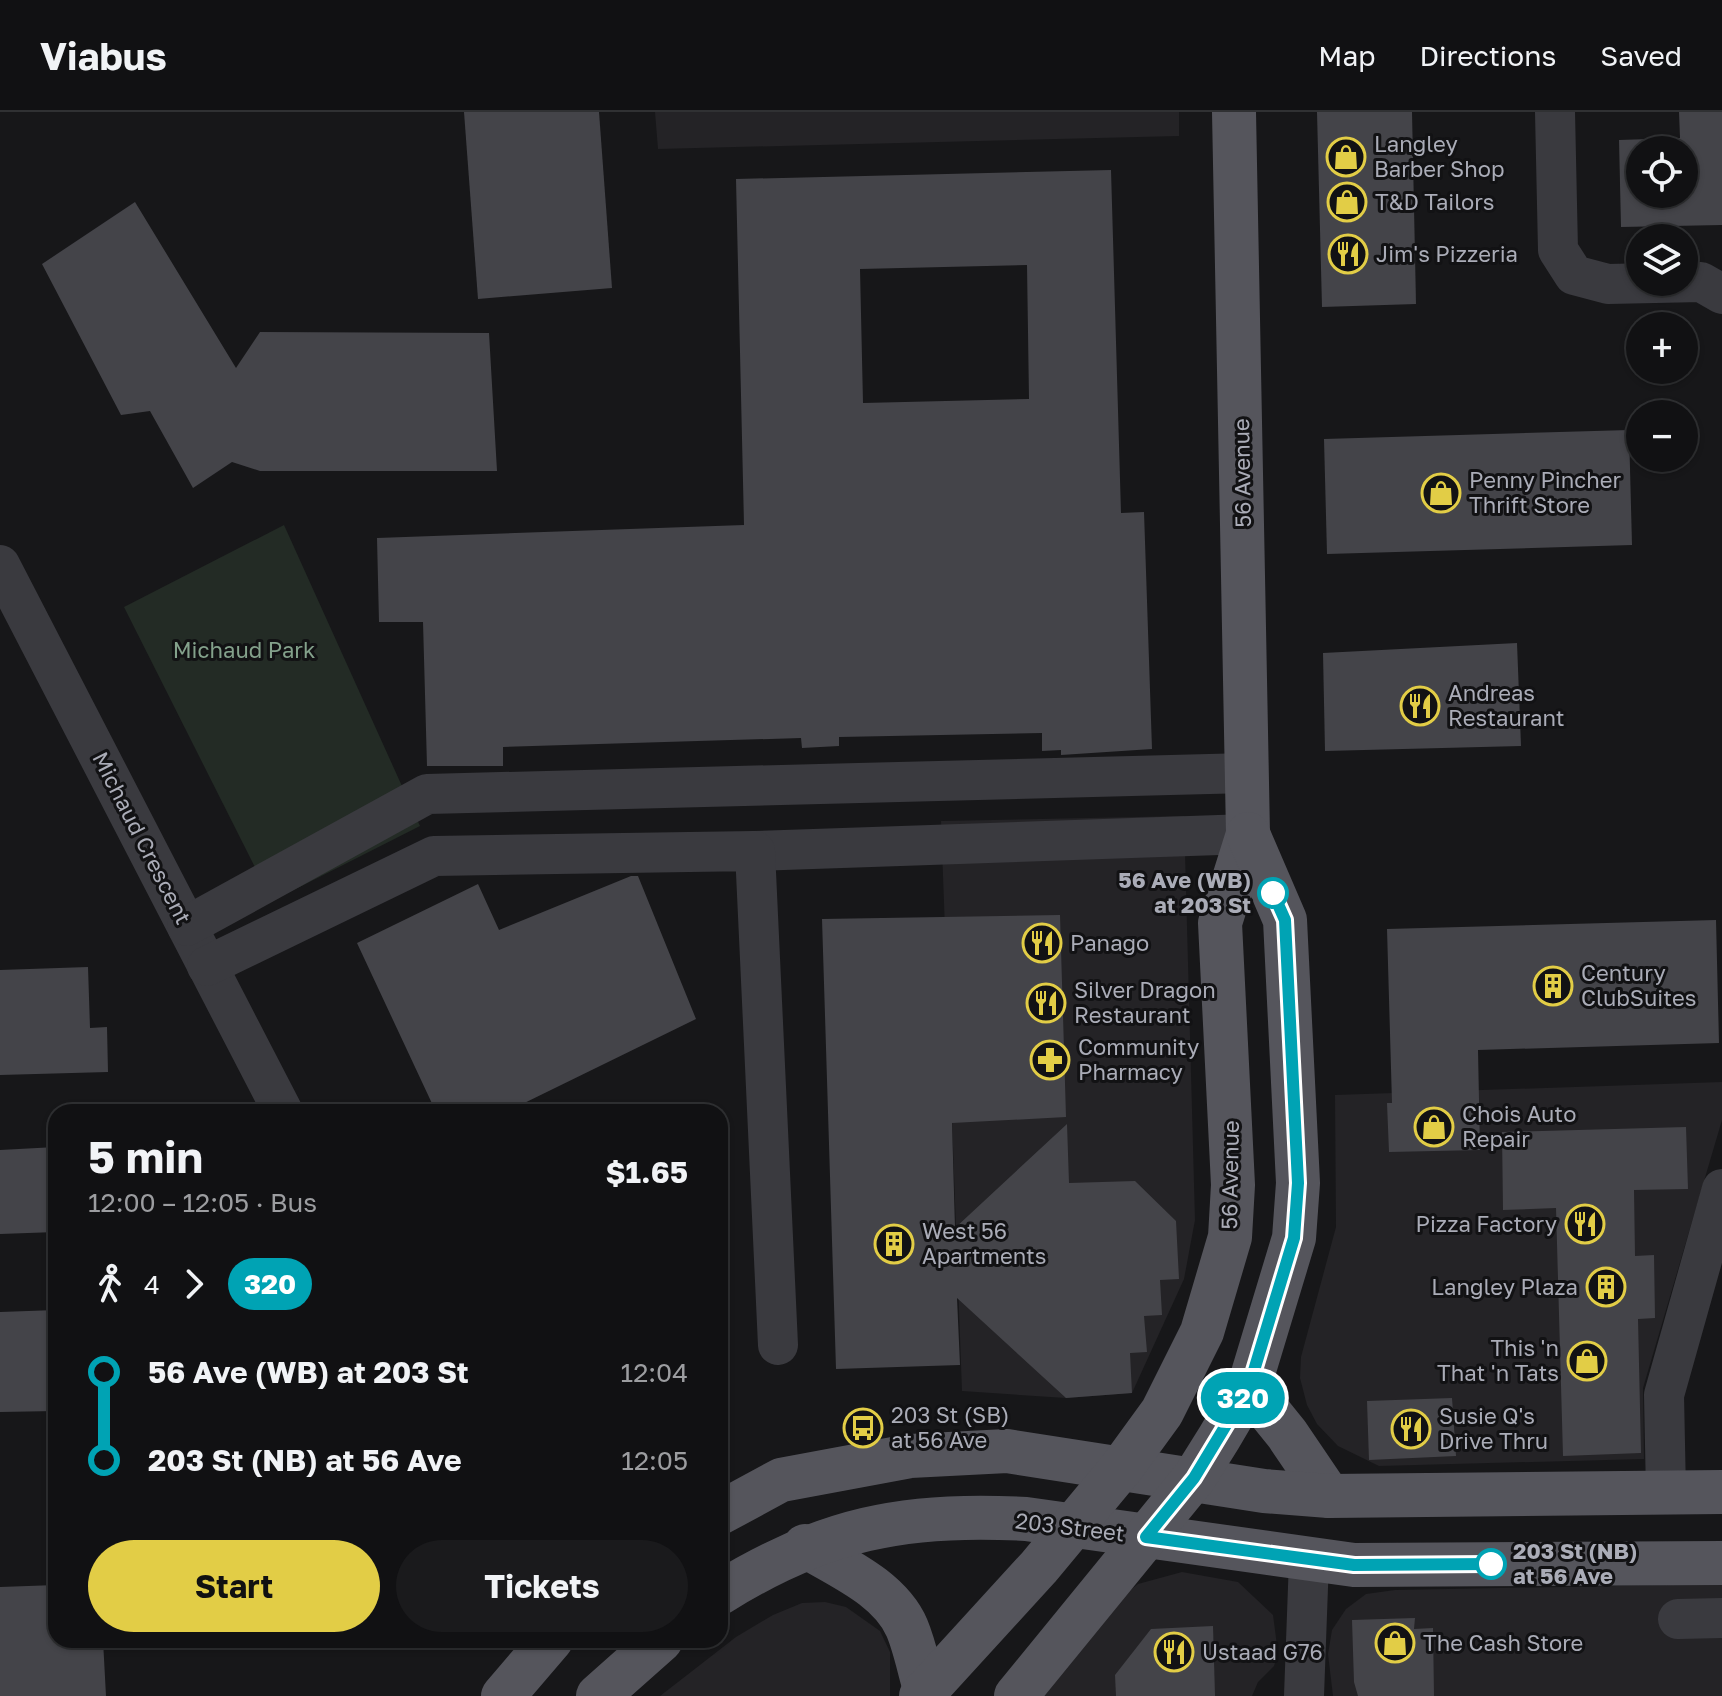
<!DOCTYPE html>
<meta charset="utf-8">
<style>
body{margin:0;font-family:"Golos Text",sans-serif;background:#1a1a1c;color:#f1f3f6;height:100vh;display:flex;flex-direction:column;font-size:30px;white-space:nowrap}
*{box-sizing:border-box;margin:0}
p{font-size:26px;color:#9c9da0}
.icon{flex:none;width:44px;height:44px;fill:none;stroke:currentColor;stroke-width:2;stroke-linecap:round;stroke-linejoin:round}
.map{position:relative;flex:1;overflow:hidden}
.drawer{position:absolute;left:48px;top:992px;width:680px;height:544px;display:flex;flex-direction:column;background:#111113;border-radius:24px;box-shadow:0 2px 6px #0004,0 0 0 2px #303133}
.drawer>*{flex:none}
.badge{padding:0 16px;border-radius:26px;font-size:28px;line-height:52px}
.controls{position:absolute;left:1626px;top:24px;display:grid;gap:16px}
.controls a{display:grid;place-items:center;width:72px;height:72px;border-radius:50%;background:#111113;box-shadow:0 2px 6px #0004,0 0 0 2px #303133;font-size:40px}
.map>.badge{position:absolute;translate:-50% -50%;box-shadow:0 0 0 4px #fff}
.legs{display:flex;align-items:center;gap:12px;height:88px;padding:0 40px;font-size:26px}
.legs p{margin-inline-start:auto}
.headline{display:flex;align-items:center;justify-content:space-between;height:136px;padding:0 40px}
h1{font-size:44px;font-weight:700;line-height:60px}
.cta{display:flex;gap:16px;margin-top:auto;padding:16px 40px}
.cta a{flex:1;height:92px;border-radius:48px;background:#e2cd46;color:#111;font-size:32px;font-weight:700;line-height:92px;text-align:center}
.cta a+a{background:#1a1a1c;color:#f1f3f6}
ul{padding:0 40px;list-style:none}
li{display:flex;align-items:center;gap:28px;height:88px;font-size:30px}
li i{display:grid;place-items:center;width:12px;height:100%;margin:0 10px;background:currentColor}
li i::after{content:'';width:20px;height:20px;margin:-10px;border:6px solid;border-radius:50%;background:#111113}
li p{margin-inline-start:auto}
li:first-child i{background:linear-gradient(#0000 50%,currentColor 0)}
li:last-child i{background:linear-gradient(currentColor 50%,#0000 0)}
header{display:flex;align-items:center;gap:48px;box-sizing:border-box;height:112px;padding:0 40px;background:#111113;border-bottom:2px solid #303133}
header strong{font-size:38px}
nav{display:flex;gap:44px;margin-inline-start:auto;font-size:28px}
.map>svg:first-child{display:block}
</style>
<header>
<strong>Viabus</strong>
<nav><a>Map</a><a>Directions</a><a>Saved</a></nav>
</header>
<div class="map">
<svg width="1722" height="1584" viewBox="0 0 1722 1584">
<rect width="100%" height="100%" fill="#171719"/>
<g fill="#242326">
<path d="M655,0H1179V24L658,37Z"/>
<path d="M1184,704L1195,1108L1184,1167L1132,1281L1066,1286L962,1279L941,709Z"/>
<path d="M1722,970V1008L1643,1276L1644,1347L1379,1354L1338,1334L1317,1312L1307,1293L1300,1266L1301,1245L1336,1115L1335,983Z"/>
<path d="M1182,1460L1238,1470L1273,1503L1278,1541L1274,1554L1258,1570L1252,1584H1041L1121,1485L1138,1472Z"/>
<path d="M1722,1472V1584H1333L1328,1542L1332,1518L1346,1497L1366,1482L1395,1478Z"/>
<path d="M825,1490L846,1495L880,1519L890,1540V1584H660L736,1525L773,1503L802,1491Z"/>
</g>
<path fill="#232b25" d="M284,413L420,714L272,789L124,495Z"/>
<g fill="#444449" fill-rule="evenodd">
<path d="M464,0H599L612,176L478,187Z"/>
<path d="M1317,0H1412L1416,192L1322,195Z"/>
<path d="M1679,0H1722V113L1621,115L1619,28L1680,26ZM1640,38H1684V82H1640Z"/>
<path d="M1111,58L1121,401L1144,400L1152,637L1061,643V638L1042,639V621L839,625V634L802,636L801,626L503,635V654H427L423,510H379L377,426L744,413L736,67ZM1027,153L1029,287L863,291L860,157Z"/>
<path d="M135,90L236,256L260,220L489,221L497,359H260L232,350L193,376L150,299L121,303L42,152Z"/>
<path d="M1629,318L1632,433L1327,442L1324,327Z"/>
<path d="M1517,531L1521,634L1325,639L1323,541Z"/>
<path d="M631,764H638L696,907L506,1000H436L357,831L478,772L499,818Z"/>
<path d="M1060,803L1066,1005L952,1011L955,1116L1067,1012L1069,1071L1135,1069L1176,1109L1179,1167L1160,1168L1162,1203L1144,1204L1147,1240L1130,1241L1132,1281L1066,1286L957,1186L960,1253L836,1257L822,807Z"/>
<path d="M1716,808L1719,931L1478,938L1480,1038L1389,1040L1387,991H1392L1387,817Z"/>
<path d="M88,855L90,916L107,915L108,960L0,963V858Z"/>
<path d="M1686,1015L1688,1077L1634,1078L1635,1144L1654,1143L1655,1206L1638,1207L1641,1341L1563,1344L1556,1096L1503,1098L1502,1020Z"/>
<path d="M56,1035V1120L0,1122V1038Z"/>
<path d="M56,1198V1299L0,1300V1200Z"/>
<path d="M1452,1286L1456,1344L1369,1348L1367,1289Z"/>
<path d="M56,1473V1528H103L106,1584H0V1475Z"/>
<path d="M1415,1506L1414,1517L1433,1516L1434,1584H1358L1354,1570L1352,1508Z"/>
<path d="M1213,1514L1215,1584H1116L1115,1563L1151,1517Z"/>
</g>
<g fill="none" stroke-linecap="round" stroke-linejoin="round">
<g stroke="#3a3a3f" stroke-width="40">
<path d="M1555,0L1558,138L1574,163L1608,172L1701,170L1722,182"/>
<path d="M0,453L283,1000"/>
<path d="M755,739L1248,722"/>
<path d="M187,814L427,682L1248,661"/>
<path d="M207,854L434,744L755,739L778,1233"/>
<path d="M1666,1381L1664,1283L1722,1077"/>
<path d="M1678,1507L1722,1506"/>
<path d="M1304,1584L1309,1448"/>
</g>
<g stroke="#55555c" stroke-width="44">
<path d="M1249,1275L1287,1322L1329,1384"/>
<path d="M720,1401L781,1368L910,1344L1007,1339L1264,1379L1329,1384L1722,1380"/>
<path d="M805,1434C840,1455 890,1476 907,1516C915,1535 919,1557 925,1577"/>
<path d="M720,1481C823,1417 905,1400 1026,1407L1354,1453L1722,1451"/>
<path d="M503,1584L551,1528"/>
<path d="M598,1584L661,1528"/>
<path d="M921,1584L1039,1455L1122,1355L1162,1300L1202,1220L1230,1125L1233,1073L1220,811L1248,722L1234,0"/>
<path d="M1016,1584L1194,1366L1219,1326L1249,1275L1294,1126L1298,1071L1285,808L1248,722"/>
</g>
</g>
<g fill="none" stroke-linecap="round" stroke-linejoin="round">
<defs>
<path id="line-1" d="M1273,781L1285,808L1298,1071L1294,1126L1249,1275L1194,1366L1146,1425L1354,1453L1491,1452"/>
</defs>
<use href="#line-1" stroke="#fff" stroke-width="18"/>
<use href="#line-1" stroke="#00a3b4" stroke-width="12"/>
</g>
<defs>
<symbol id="shop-ring" viewBox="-11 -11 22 22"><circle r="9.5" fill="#121214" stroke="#e2cd46" stroke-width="1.5"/><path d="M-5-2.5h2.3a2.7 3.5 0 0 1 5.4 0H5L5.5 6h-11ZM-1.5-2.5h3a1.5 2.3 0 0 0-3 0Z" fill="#e2cd46"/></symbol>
<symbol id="restaurant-ring" viewBox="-11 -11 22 22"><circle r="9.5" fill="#121214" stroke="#e2cd46" stroke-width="1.5"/><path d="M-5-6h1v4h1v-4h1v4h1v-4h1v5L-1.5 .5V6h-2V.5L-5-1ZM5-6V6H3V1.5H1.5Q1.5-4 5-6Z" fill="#e2cd46"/></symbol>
<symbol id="building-ring" viewBox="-11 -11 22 22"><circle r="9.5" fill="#121214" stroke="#e2cd46" stroke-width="1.5"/><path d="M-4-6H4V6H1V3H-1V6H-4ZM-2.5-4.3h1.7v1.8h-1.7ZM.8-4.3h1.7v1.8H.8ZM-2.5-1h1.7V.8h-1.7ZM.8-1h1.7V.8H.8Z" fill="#e2cd46"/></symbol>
<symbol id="pharmacy-ring" viewBox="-11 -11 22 22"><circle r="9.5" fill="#121214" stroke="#e2cd46" stroke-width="1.5"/><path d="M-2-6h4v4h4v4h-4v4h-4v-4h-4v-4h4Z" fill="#e2cd46"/></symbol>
<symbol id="bus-ring" viewBox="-11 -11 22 22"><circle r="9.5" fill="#121214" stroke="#e2cd46" stroke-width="1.5"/><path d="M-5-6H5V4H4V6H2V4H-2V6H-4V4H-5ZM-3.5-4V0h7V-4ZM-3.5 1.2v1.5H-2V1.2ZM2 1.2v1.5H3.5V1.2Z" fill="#e2cd46"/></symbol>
</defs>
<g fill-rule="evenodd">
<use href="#shop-ring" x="1324" y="23" width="44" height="44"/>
<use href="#shop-ring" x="1325" y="68" width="44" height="44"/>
<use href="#restaurant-ring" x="1326" y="120" width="44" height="44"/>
<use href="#shop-ring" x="1419" y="359" width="44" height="44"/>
<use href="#restaurant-ring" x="1398" y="572" width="44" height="44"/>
<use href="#restaurant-ring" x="1020" y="809" width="44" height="44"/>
<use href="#building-ring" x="1531" y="852" width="44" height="44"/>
<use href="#restaurant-ring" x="1024" y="869" width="44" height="44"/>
<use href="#pharmacy-ring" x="1028" y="926" width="44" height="44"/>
<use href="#shop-ring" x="1412" y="993" width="44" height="44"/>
<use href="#restaurant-ring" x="1563" y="1090" width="44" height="44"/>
<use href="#building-ring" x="872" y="1110" width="44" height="44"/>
<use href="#building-ring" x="1584" y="1153" width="44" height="44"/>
<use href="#shop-ring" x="1565" y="1227" width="44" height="44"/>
<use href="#bus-ring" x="841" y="1294" width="44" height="44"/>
<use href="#restaurant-ring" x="1389" y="1295" width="44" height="44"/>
<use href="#shop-ring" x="1373" y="1509" width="44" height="44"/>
<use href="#restaurant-ring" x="1152" y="1518" width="44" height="44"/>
</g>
<g fill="#fff" stroke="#00a3b4" stroke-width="4">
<circle cx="1273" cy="781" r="14"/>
<circle cx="1491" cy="1452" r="14"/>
</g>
<g text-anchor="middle" stroke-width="6" stroke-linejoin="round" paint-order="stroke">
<g font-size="22" fill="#aaacb7" stroke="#121214" text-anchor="start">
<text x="1374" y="40">Langley<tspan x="1374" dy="25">Barber Shop</tspan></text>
<text x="1375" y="98">T&amp;D Tailors</text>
<text x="1376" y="150">Jim's Pizzeria</text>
<text x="1469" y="376">Penny Pincher<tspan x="1469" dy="25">Thrift Store</tspan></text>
<text x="1448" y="589">Andreas<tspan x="1448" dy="25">Restaurant</tspan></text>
<text x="1070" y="839">Panago</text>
<text x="1581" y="869">Century<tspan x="1581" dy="25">ClubSuites</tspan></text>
<text x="1074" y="886">Silver Dragon<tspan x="1074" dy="25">Restaurant</tspan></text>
<text x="1078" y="943">Community<tspan x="1078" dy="25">Pharmacy</tspan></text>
<text x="1462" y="1010">Chois Auto<tspan x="1462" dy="25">Repair</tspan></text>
<text x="1557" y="1120" text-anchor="end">Pizza Factory</text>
<text x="922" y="1127">West 56<tspan x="922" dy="25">Apartments</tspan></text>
<text x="1578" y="1183" text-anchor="end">Langley Plaza</text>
<text x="1559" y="1244" text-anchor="end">This 'n<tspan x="1559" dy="25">That 'n Tats</tspan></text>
<text x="891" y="1311">203 St (SB)<tspan x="891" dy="25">at 56 Ave</tspan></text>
<text x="1439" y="1312">Susie Q's<tspan x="1439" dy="25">Drive Thru</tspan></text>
<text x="1423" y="1539">The Cash Store</text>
<text x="1202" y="1548">Ustaad G76</text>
</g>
<g font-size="22" fill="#aaacb7" stroke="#121214">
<text transform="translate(1242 361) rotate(-91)" y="8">56 Avenue</text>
<text transform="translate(142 726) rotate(63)" y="8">Michaud Crescent</text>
<text transform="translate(1230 1063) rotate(-89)" y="8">56 Avenue</text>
<text transform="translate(1070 1415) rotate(7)" y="8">203 Street</text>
</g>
<g font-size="22" fill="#83a18b" stroke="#121214">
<text x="244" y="546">Michaud Park</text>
</g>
<g font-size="22" font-weight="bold" fill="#aaacb7" stroke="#121214" text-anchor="end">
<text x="1251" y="776">56 Ave (WB)<tspan x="1251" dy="25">at 203 St</tspan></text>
<text x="1513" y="1447" text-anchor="start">203 St (NB)<tspan x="1513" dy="25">at 56 Ave</tspan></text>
</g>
</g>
</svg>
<div class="controls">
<a><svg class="icon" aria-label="locate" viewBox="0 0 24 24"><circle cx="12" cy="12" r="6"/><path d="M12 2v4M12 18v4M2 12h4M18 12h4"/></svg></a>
<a><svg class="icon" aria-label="layers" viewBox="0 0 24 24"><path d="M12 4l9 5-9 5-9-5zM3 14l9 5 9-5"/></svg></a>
<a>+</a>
<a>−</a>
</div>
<b class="badge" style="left:1243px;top:1286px;background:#00a3b4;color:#fff">320</b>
<section class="drawer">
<div class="headline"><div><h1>5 min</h1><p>12:00 – 12:05 · Bus</p></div><b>$1.65</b></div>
<div class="legs"><svg class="icon" aria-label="walk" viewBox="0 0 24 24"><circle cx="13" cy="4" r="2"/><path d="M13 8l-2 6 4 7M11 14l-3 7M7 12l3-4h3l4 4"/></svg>4<svg class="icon" aria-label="forward" viewBox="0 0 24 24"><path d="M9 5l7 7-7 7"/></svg><b class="badge" style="background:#00a3b4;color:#fff">320</b></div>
<ul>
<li><i style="color:#00a3b4"></i><b>56 Ave (WB) at 203 St</b><p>12:04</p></li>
<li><i style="color:#00a3b4"></i><b>203 St (NB) at 56 Ave</b><p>12:05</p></li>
</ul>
<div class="cta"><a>Start</a><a>Tickets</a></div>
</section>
</div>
